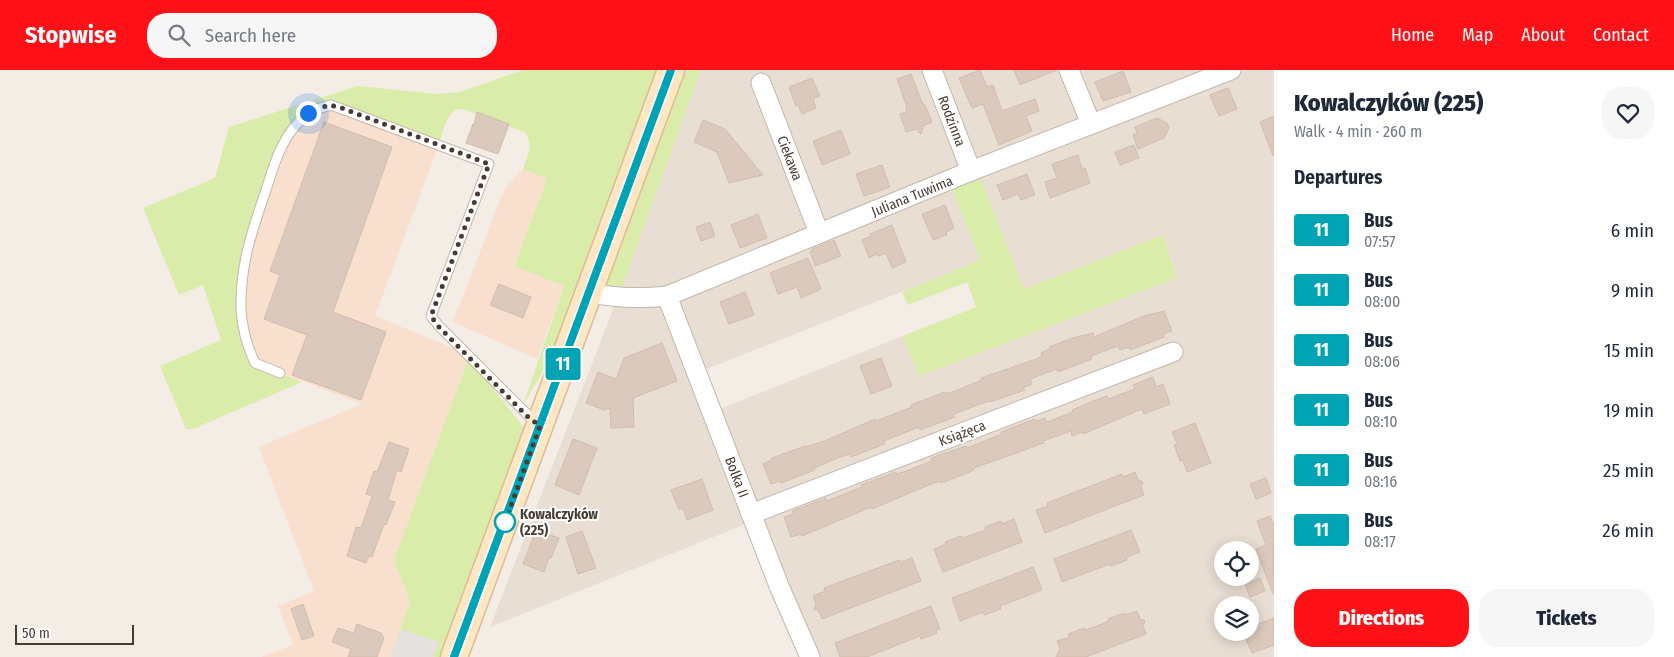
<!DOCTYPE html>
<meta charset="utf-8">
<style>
body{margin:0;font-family:"Fira Sans Condensed",sans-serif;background:#f6f6f7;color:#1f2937;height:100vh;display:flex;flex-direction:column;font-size:19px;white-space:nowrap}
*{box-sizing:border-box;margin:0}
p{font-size:16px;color:#747a83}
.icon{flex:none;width:28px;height:28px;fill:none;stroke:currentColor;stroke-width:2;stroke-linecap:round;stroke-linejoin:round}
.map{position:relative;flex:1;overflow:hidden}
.details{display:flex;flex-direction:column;background:#fff;width:400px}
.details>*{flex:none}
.badge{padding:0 10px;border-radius:4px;font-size:18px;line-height:32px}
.tools{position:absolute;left:1214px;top:471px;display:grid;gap:10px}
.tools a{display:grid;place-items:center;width:45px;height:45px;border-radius:50%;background:#fff;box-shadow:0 2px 12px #0003;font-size:25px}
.scale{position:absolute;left:15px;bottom:12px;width:119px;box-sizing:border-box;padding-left:5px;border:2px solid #473c34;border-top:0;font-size:14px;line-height:18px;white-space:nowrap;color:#473c34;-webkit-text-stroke:4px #fff;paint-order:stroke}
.you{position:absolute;width:25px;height:25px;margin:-12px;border:4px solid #fff;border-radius:50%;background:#1a73e8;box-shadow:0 0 0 8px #1a73e833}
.map>.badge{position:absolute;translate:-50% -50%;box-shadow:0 0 0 2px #fff}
h2{padding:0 20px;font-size:19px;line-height:45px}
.round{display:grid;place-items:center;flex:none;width:52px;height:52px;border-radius:20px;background:#f6f6f7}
.overview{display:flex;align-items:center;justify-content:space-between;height:85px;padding:0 20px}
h1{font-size:24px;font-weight:800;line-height:38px}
.button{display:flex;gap:10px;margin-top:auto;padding:10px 20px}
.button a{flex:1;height:58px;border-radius:20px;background:#ff1117;color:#fff;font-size:20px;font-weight:800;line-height:58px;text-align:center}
.button a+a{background:#f6f6f7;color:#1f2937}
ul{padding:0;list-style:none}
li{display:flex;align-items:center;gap:15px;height:60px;padding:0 20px}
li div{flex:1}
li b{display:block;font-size:19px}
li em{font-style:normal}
li .badge{min-width:55px;font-weight:700;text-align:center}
header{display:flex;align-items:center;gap:30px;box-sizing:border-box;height:70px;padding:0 25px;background:#ff1117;color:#fff}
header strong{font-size:24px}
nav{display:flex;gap:28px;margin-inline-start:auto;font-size:18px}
.search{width:350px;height:45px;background:#f6f6f7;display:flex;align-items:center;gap:12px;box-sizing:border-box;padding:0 18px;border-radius:20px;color:#747a83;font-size:19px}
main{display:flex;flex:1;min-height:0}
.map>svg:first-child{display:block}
</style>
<header>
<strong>Stopwise</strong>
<div class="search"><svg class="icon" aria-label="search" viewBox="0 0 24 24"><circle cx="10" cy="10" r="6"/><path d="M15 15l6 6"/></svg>Search here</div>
<nav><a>Home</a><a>Map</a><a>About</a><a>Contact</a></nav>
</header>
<main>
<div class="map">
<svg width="1274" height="587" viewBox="0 0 1274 587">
<rect width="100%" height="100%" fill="#f4ede5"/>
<path fill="#e9ded3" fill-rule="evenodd" d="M701,0H1274V587H810L753,451L490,557L607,255ZM977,100L1024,219L1163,165L1177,207L919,305L903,266L712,342L697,303L981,190L949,111ZM1222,480H1250V508H1222ZM1222,535H1250V562H1222Z"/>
<g fill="#f8dfce">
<path d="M331,35L439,74L375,246L465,283L469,287L394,490L410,531L391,587H261L293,575L278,536L314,521L259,377L362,334L255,293L241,240L242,207L284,73L308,43Z"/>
<path d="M523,99L547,109L514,195L564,216L537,289L453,252L504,120Z"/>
</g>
<g fill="#daecaa">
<path d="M523,0H671L589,223L523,335L564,216L514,196L547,109L523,99L530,78L528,66L524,62L508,56V53L477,42L476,44C472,42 466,40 461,39C447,38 442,64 439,74L339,37L319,38L284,73L247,177L241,240L255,293L302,312L193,359H186L160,296L221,270L203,215L179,225L143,138L215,108L229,57L358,16L437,24L460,22Z"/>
<path d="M684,0H701L618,228L600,225Z"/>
<path d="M977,99L1024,219L1163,165L1177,208L919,306L903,266L976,237L967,212L908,235L902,222L980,190L949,111Z"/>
<path d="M469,287L524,358L440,587H391L410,531L394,490Z"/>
</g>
<path fill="#e4e1de" d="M401,559L439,572L433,587H391Z"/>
<g fill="#dac9bc" stroke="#d2bdac">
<path d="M980,0L987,17L993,15L1002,41L1035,29L1039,41L1026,46L1032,61L999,75L983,34L972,38L959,8Z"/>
<path d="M1014,0H1057L1020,15Z"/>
<path d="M1123,1L1131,22L1103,31L1095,12Z"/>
<path d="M911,4L923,35H925L932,52L923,56L921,64L916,59L906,62L900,44L907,42L906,38L907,37L897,9Z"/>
<path d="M812,8L820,26L813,29L816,38L802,44L798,35L796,36L789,17Z"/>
<path d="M1228,18L1237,39L1219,46L1210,25Z"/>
<path d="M477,42L509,54L498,84L466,73L473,54H474Z"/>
<path d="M1274,46V86H1273L1260,52Z"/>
<path d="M1157,48L1167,53L1169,58L1164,68L1138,79L1133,65L1137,63L1135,57Z"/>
<path d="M703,50L725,59L763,105L729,113L717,82L694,72Z"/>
<path d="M324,52L392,77L333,242L386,262L361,330L292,305L307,265L264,249L280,205L270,201Z"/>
<path d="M841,60L850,84L822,95L813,71Z"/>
<path d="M1134,75L1139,88L1120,95L1115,82Z"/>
<path d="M1078,85L1082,99L1085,98L1090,113L1050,128L1045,112L1057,108L1052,94Z"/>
<path d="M882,95L890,117L864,126L856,104Z"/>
<path d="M1027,104L1035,125L1021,130L1018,124L1003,130L997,115Z"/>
<path d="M945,135L954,158L946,162L947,165L933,170L922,144Z"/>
<path d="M758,144L767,168L740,178L731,155Z"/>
<path d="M710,152L715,166L701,171L696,157Z"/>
<path d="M892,155L906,192L892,198L886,183L878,186L877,184L869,188L862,170L871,166L870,164Z"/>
<path d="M834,170L841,186L815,196L810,181L812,180V179Z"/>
<path d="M808,188L821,219L801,228L797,217L778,224L770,203Z"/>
<path d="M499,214L531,227L523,248L490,235Z"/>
<path d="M745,222L754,245L729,254L720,232Z"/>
<path d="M1164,241L1172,261L1163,264L1164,267L1130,280L1129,277L1120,280L1118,276L1091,286L1092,289L1058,302L1057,299L1030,309L1032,314L1023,318L1025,320L990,332L989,331L980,334L954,344L955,347L920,360L919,357L884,371L885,374L851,387L850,384L840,387L814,398L815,400L781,413L780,411L771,414L763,394L772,390V388L805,376L806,377L827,370L875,349L876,351L912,337L911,335L945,322V324L955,321L982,310L981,308L1042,287L1041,283L1050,279L1049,277L1073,268L1093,263L1094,267L1144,246Z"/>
<path d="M662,273L677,311L633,328L634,357L611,358L610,338L604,340L586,333L598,302L616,309L624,288Z"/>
<path d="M881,288L892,316L871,324L860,296Z"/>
<path d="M1153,307L1156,317L1163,314L1170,334L1144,344L1142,339L1083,364L1082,362L1072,366L1071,361L1043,371L1044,373L974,398V400L965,404L941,413V411L931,414L872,439L871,437L802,466L801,464L791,467L784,447L793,444L792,441L826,428L827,431L862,417L861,415L896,402L897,404L906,401L932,391L931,388L966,376L967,378L1002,364L1001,362L1035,349L1036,351L1045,348L1047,352L1073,342L1072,340L1091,332L1107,326L1108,329L1135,319L1133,315Z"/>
<path d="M1195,353L1211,393L1187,402L1183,390L1180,391L1174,375L1177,374L1172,362Z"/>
<path d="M573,369L597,378L579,425L555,415Z"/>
<path d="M389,372L409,379L401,402L397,400L388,430L395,432L386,455L384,454L372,487L369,486L366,493L347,486L356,457L361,458L372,426L366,424L374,401L377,402Z"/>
<path d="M1135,402L1138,410L1143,412L1141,417L1144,425L1045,463L1036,440L1048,436L1047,433L1083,419L1122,404L1123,407Z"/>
<path d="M1266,408L1271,423L1256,429L1250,414Z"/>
<path d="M702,409L713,440L687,450L683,438L679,440L671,420Z"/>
<path d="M1270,446L1274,456L1273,524L1256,479L1266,475L1257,451Z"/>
<path d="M1014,449L1022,472L943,502L934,479L946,474L945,472L961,466L962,468L986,460L985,457L1001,451L1002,454Z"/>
<path d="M536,460L559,468L551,488L549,487L544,502L523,494Z"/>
<path d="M1131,460L1140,482L1126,487L1127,490L1111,496L1110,494L1062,512L1054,489Z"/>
<path d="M582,461L596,498L578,504L566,467Z"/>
<path d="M912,488L921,511L822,549L819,541L814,539L816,534L813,526L825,521L824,518L899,490L900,492Z"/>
<path d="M1033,497L1042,520L1000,536L1001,539L984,545L983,542L960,551L952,528Z"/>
<path d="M1260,508L1265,521L1250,527L1245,514Z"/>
<path d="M303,534L314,566L302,570L291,539Z"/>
<path d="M931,536L940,559L936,560L937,563L921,569L920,566L867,587H840L835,573Z"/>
<path d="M1137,541L1140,549L1145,551L1143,556L1146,564L1086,587H1056L1060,579L1057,571L1070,567L1068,564L1084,558L1085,560L1097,556L1109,551L1108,549L1124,543L1125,545Z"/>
<path d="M1274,548V575L1252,583L1243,562H1250V557Z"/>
<path d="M357,554L381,563L384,568L377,587H348L351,579L332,572L338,558L354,563Z"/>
</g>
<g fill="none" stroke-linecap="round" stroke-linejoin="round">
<defs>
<path id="lane" d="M280,303L255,293C247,276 242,258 241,239C240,195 252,161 266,120C273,98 280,73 296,55C305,44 317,38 331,35L489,94L431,246L439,256L537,354"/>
<g id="street">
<path d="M932,0L971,101"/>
<path d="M1069,0L1091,54"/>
<path d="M761,13L819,163"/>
<path d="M589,223C616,228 640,229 667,226L971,101L1231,0"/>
<path d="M667,226L779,516L810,587"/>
<path d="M751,444L1173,282"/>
</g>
<path id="secondary" d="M454,587L671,0"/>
</defs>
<use href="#lane" stroke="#c3b6aa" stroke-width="11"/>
<use href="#street" stroke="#c3b6aa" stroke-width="21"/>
<use href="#secondary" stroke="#dcbc92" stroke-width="29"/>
<use href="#lane" stroke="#fff" stroke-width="9"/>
<use href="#street" stroke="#fff" stroke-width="19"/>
<use href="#secondary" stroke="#ffe7c4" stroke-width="26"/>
</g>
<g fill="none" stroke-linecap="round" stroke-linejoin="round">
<defs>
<path id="line" d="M454,587L671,0"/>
</defs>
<use href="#line" stroke="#fff" stroke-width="11"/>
<use href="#line" stroke="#00a3b4" stroke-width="8"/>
<path stroke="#473c34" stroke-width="5" stroke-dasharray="0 9" d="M308,43C319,38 327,34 339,37L489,94L431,246L438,256L528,347L540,356L505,452"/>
</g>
<circle fill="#fff" stroke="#00a3b4" stroke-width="2.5" cx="505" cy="452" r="10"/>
<g text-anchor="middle" stroke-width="4" stroke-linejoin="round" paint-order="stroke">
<g font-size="14" fill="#473c34" stroke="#fff">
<text transform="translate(952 51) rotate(69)" y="5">Rodzinna</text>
<text transform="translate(790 88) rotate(69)" y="5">Ciekawa</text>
<text transform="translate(912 126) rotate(-22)" y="5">Juliana Tuwima</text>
<text transform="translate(962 363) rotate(-21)" y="5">Książęca</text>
<text transform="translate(737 407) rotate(69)" y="5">Bolka II</text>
</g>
<g font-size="14" font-weight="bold" fill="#473c34" stroke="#fff" text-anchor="start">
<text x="520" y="449">Kowalczyków<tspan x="520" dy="16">(225)</tspan></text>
</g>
</g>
</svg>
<div class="tools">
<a><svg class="icon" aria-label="locate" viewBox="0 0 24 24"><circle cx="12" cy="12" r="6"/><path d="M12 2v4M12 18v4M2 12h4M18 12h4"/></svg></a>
<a><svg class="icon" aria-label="layers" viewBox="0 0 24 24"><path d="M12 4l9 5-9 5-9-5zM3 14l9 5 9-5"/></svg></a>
</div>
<div class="scale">50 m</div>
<div class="you" style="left:308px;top:43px"></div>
<b class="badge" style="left:563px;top:294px;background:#00a3b4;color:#fff">11</b>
</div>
<section class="details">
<div class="overview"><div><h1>Kowalczyków (225)</h1><p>Walk · 4 min · 260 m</p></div><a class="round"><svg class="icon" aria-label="heart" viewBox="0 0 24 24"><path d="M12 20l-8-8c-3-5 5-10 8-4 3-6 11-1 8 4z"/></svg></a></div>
<h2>Departures</h2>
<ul>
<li><span class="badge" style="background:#00a3b4;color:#fff">11</span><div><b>Bus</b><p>07:57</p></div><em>6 min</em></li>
<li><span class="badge" style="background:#00a3b4;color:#fff">11</span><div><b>Bus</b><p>08:00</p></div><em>9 min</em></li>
<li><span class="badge" style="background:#00a3b4;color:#fff">11</span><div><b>Bus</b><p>08:06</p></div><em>15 min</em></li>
<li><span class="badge" style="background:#00a3b4;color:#fff">11</span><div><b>Bus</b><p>08:10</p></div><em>19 min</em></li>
<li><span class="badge" style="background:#00a3b4;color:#fff">11</span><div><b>Bus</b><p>08:16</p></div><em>25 min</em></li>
<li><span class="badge" style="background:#00a3b4;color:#fff">11</span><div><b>Bus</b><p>08:17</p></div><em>26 min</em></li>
</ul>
<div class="button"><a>Directions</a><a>Tickets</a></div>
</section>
</main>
